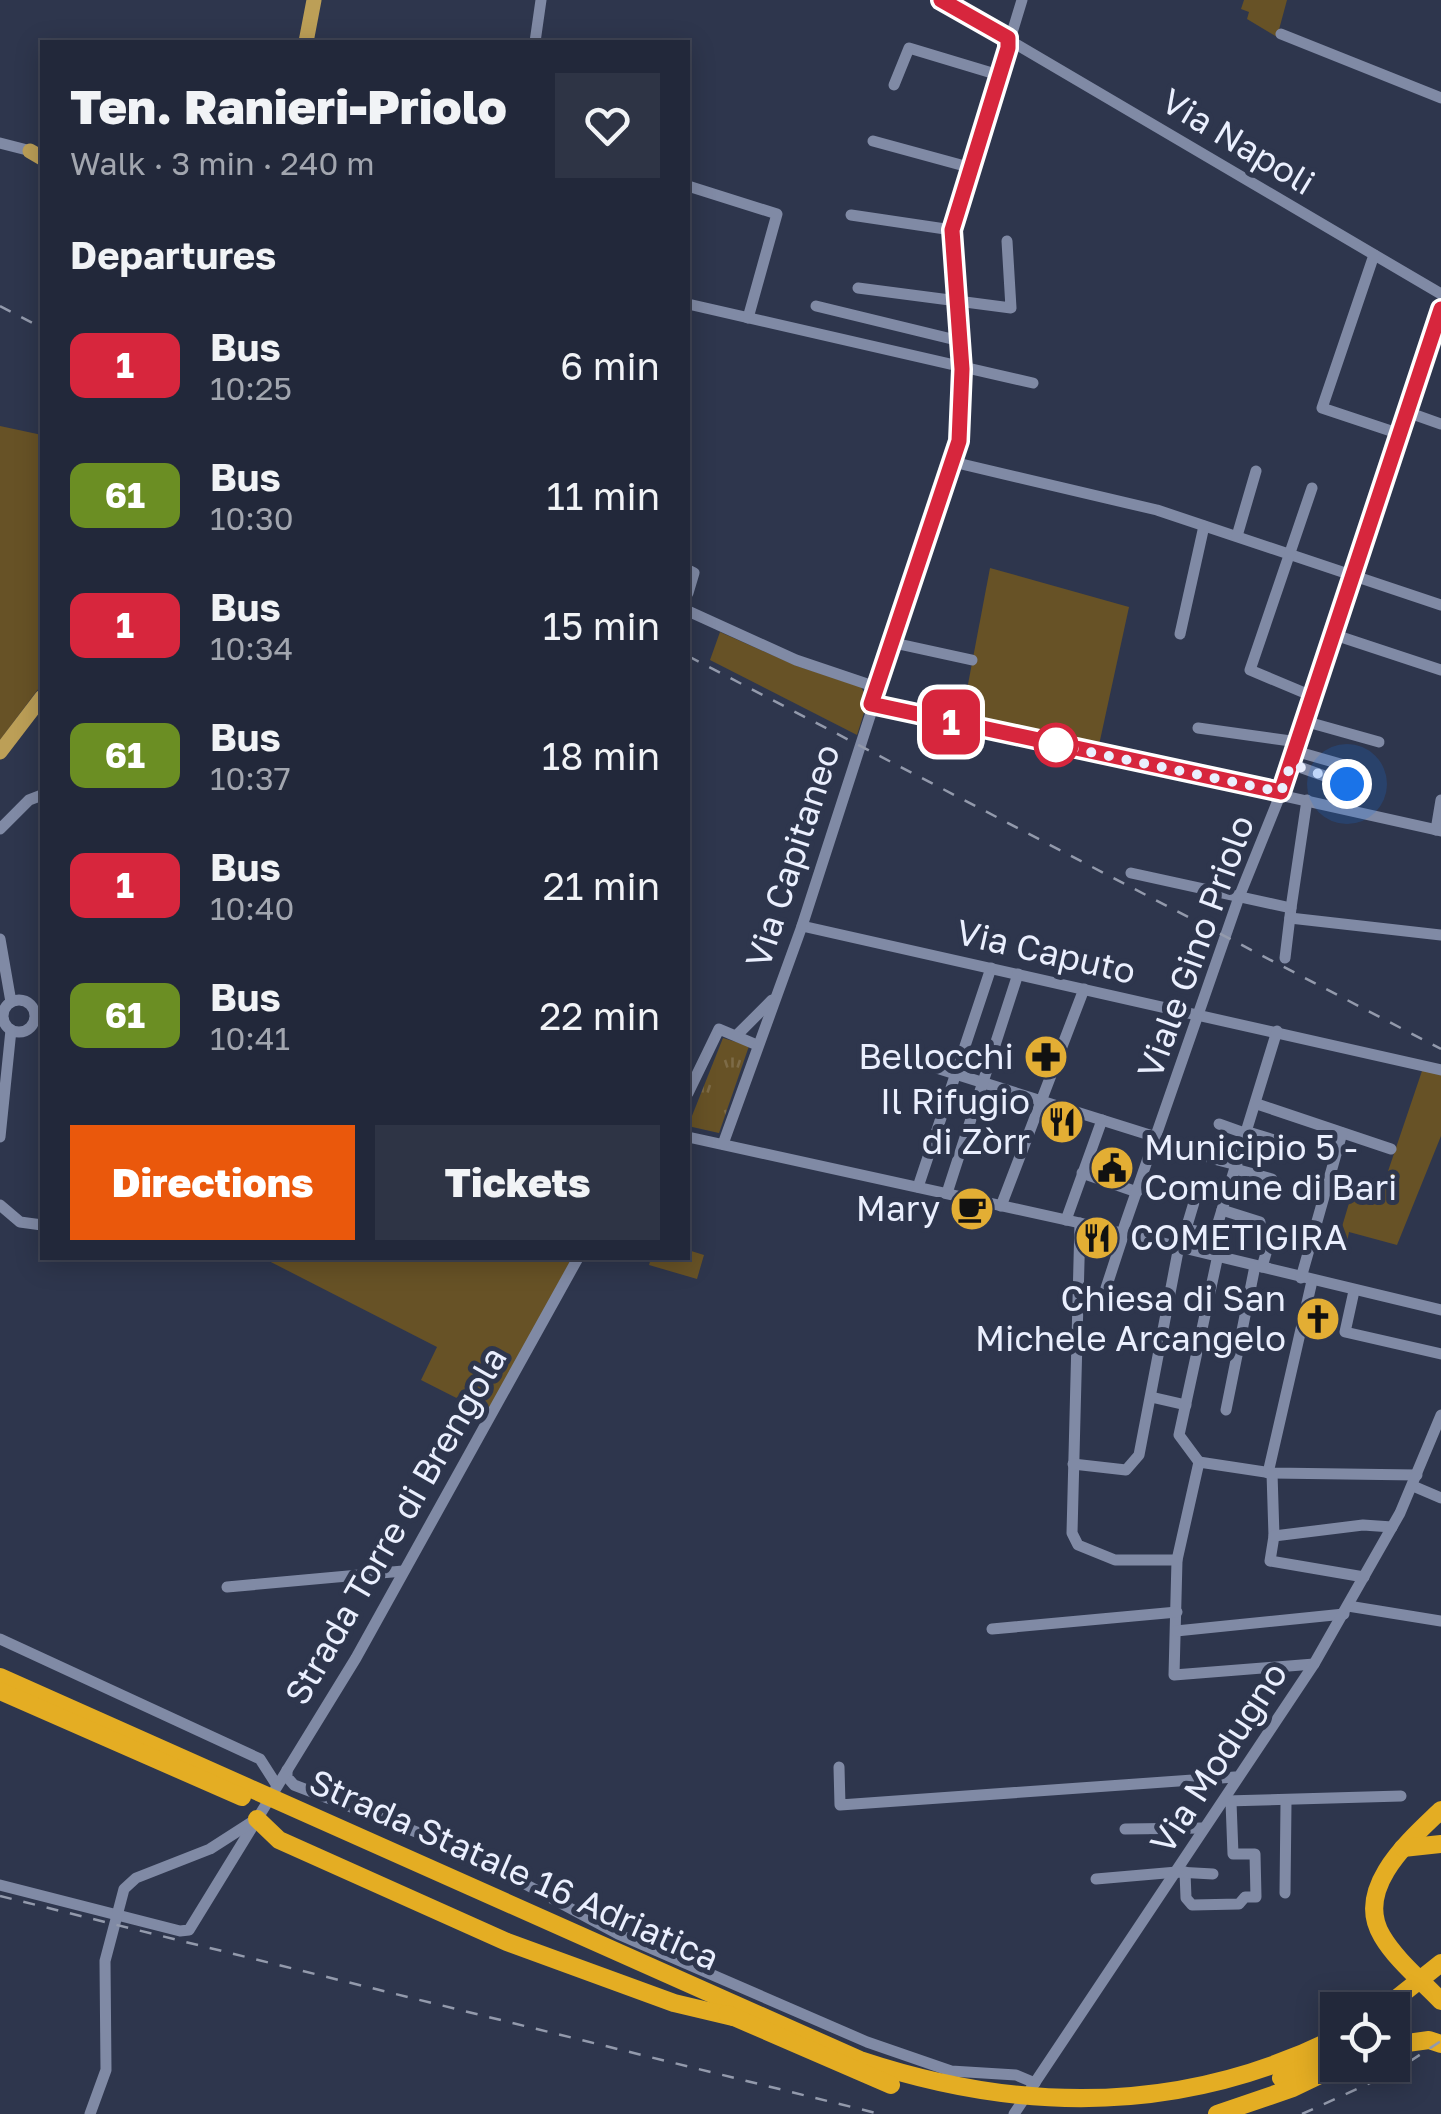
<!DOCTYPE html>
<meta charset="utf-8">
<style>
body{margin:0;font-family:"Golos Text",sans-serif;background:#2e3445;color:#f1f3f6;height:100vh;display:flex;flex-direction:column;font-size:38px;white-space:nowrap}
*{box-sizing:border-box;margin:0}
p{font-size:32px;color:#a2a6af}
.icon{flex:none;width:55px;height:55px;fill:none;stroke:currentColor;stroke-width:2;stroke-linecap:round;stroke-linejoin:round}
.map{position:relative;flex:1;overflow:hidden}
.drawer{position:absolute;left:40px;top:40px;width:650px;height:1220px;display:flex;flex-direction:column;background:#22283a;border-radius:0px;box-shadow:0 5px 25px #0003,0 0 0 2px #3f4454}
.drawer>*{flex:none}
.badge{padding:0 20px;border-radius:15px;font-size:35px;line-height:65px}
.controls{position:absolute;left:1320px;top:1992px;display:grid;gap:20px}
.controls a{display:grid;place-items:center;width:90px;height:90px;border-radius:0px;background:#22283a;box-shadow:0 5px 25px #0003,0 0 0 2px #3f4454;font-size:50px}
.you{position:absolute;width:50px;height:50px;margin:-25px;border:8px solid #fff;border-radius:50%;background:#1a73e8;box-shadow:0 0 0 15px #1a73e833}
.map>.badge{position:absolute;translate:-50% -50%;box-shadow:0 0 0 5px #fff}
h2{padding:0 30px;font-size:38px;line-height:90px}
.round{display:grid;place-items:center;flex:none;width:105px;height:105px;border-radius:0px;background:#2e3445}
.head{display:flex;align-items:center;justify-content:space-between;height:170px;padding:0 30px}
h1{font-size:48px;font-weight:800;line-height:75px}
.action{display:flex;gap:20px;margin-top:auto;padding:20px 30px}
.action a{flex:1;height:115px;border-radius:0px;background:#ea580c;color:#fff;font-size:40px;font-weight:800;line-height:115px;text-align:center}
.action a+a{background:#2e3445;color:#f1f3f6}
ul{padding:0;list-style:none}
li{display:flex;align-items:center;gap:30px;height:130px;padding:0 30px}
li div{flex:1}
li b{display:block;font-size:38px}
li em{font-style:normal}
li .badge{min-width:110px;font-weight:700;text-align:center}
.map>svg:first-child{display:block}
</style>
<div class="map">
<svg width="1441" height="2114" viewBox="0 0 1441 2114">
<defs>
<pattern id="park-tufts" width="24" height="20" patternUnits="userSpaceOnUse" patternTransform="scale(2.5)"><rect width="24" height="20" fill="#675226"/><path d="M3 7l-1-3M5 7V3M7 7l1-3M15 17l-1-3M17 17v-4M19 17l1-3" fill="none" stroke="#7d6b47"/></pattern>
</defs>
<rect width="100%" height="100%" fill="#2e364d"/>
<g fill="#675226">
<path d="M1244,0H1287L1277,37L1247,19L1249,12L1241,9Z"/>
<path d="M0,426L42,435V684L0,740Z"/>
<path d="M990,568L1129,607L1099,745L962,716Z"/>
<path d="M720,632L797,666L861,687L868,700L857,735L710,660Z"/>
<path d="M1423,1068L1441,1073V1136L1397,1245L1349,1232L1345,1252L1328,1246L1341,1230L1355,1183L1382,1189Z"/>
<path d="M688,1250L704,1255L697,1279L649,1265L651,1258H688Z"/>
<path d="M263,1258H572L488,1414L421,1380L437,1347Z"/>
</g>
<path fill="url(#park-tufts)" d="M723,1038L749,1046L719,1133L688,1126Z"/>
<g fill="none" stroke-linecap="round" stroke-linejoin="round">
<g stroke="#808aa5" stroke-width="11">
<path d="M941,0L1441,294"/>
<path d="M1281,34L1441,98"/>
<path d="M535,42L541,0"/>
<path d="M894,85L909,48L1002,76"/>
<path d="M873,141L972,168"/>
<path d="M0,143L35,152"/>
<path d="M688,186L777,214L748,318"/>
<path d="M851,215L952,230"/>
<path d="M1374,255L1322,408L1400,434"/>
<path d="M858,288L1011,308L1007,241"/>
<path d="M688,304L1033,383"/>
<path d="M816,306L960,341"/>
<path d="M1407,412L1441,424"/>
<path d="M953,462L1157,510L1441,605"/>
<path d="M1237,536L1256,471"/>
<path d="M688,570L694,573L688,593"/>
<path d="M688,611L796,660L879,688"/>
<path d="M1180,634L1204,526"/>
<path d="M1332,634L1441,670"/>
<path d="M894,643L972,660"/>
<path d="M1312,696L1250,670L1312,488"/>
<path d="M871,704L1441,831"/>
<path d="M1304,721L1379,742"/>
<path d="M1198,728L1298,742"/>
<path d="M1295,751L1344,765"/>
<path d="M1291,764L1347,784"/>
<path d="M0,829L29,800L42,795"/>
<path d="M1436,830L1441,800"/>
<path d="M1131,873L1291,908L1285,958"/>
<path d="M1291,908L1307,800"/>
<path d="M1290,918L1441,935"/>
<path d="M802,926L1441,1070"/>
<path d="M0,939L11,1002"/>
<circle cx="19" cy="1016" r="16"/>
<path d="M738,1034L772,1000"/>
<path d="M911,1060L1156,1137"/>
<path d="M688,1093L719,1029L757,1045"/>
<path d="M1257,1104L1391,1149"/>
<path d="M1219,1124L1247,1134"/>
<path d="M1248,1132L1284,1143"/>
<path d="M0,1137L11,1030"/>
<path d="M688,1137L1080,1223L1441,1310"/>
<path d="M723,1144L802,926L959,441L962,369L952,230L1022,0"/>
<path d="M1210,1158L1237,1165"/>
<path d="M1235,1169L1272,1179"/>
<path d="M1082,1173L1137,1192"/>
<path d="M1231,1181L1270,1191"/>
<path d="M918,1187L991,968"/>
<path d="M947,1193L1018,974"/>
<path d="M0,1205L20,1222L42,1225"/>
<path d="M1001,1206L1084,989"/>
<path d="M1222,1210L1260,1222"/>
<path d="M1066,1220L1102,1120"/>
<path d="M1080,1223L1072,1533L1078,1545L1115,1560H1177"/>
<path d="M1122,1233L1239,897L1281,793L1441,308"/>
<path d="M1195,1249L1200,1232L1186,1229L1198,1189L1226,1197"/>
<path d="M1209,1252L1277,1031"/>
<path d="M1262,1267L1269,1243"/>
<path d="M1301,1278L1342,1133"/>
<path d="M1106,1288L1124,1233"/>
<path d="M1354,1291L1345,1332L1441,1354"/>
<path d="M1151,1397L1186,1405"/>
<path d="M1226,1410L1255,1266"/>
<path d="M1199,1462L1177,1560L1174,1675L1314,1664"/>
<path d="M1199,1462L1179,1435L1218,1255"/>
<path d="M1199,1462L1272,1473L1417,1475"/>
<path d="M1073,1464L1126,1470L1139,1455L1179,1246"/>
<path d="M1268,1473L1312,1281"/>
<path d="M1272,1473L1274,1536L1270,1561L1364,1577"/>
<path d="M1413,1486L1441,1498"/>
<path d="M1274,1536L1363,1525L1392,1527"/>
<path d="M227,1587L403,1571"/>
<path d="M1348,1606L1441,1621"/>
<path d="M992,1629L1177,1612"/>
<path d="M1176,1631L1344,1614"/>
<path d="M0,1639L260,1759L276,1784"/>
<path d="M839,1767L840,1805L1235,1777"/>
<path d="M287,1770V1777L294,1785L458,1848L618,1934L867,2042L951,2071L1016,2075L1035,2083"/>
<path d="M1226,1801L1401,1796"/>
<path d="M1125,1829L1203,1828"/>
<path d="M1185,1872L1186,1898L1192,1905L1239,1904L1245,1897H1256L1255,1854H1233L1231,1802"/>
<path d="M1096,1879L1177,1872L1213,1874"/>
<path d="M0,1885L180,1931L189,1930L356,1658L578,1258"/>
<path d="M1285,1893L1286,1803"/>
<path d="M90,2114L106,2070L105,1961L124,1889L136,1878L210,1849L252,1822"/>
<path d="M1014,2114L1314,1664L1400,1513L1441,1415"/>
</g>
<g stroke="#bc9f57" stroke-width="15">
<path d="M306,42L314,0"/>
<path d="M30,151L42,158"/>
<path d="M0,752L42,697"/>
</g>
<g stroke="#e4ad23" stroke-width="18">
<path d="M0,1677L860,2060C1022,2114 1184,2114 1338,2037"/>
<path d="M0,1691L242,1797"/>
<path d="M1441,1810C1411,1839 1353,1888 1382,1936C1396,1960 1422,1981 1441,2001"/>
<path d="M257,1819L279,1840L507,1942L674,2003L733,2017"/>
<path d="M1403,1848L1441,1844"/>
<path d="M1382,2010L1441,1963"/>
<path d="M727,2014L891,2085"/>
<path d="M1392,2045L1429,2040L1441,2044"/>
<path d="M1281,2078L1338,2051"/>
<path d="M1217,2114L1293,2088L1341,2065"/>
</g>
<g stroke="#939aac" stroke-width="2.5" stroke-dasharray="12 12" stroke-linecap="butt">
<path d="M0,306L42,328"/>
<path d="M688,656L1441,1049"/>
<path d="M0,1896L880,2114"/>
<path d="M1302,2114L1392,2073L1441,2041"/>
</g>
</g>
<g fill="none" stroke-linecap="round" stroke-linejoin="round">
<defs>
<path id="line" d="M941,0L1008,38V48L952,230L962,369L959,441L871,704L1281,792L1441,309"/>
</defs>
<use href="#line" stroke="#fff" stroke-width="22"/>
<use href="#line" stroke="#d7263d" stroke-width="15"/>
<path stroke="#eaeffe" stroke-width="10" stroke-dasharray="0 18" d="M1056,745L1281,792L1291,764L1347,784"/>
</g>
<defs>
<symbol id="pharmacy-disc" viewBox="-11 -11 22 22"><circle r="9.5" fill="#e3ae34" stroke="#2e364d"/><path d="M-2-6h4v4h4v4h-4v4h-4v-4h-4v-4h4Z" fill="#111"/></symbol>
<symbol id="restaurant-disc" viewBox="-11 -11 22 22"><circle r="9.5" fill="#e3ae34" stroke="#2e364d"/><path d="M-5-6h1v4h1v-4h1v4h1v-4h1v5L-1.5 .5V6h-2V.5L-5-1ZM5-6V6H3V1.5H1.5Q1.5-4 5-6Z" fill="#111"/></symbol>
<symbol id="civic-disc" viewBox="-11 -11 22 22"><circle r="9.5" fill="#e3ae34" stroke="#2e364d"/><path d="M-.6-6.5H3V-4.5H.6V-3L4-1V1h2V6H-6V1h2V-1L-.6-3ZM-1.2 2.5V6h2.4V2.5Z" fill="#111"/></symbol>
<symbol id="cafe-disc" viewBox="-11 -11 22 22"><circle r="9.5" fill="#e3ae34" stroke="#2e364d"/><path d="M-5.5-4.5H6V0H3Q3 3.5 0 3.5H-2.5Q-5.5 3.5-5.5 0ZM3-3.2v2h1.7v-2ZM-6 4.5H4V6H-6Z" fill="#111"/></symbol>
<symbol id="church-disc" viewBox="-11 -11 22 22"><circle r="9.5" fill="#e3ae34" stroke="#2e364d"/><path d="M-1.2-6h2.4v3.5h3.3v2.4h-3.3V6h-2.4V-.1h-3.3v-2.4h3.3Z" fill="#111"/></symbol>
</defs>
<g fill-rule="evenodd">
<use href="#pharmacy-disc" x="1021" y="1032" width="50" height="50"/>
<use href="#restaurant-disc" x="1037" y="1097" width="50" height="50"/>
<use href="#civic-disc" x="1087" y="1143" width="50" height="50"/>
<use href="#cafe-disc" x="947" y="1184" width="50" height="50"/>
<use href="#restaurant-disc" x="1072" y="1213" width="50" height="50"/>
<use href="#church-disc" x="1293" y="1294" width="50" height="50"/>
</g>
<circle fill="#fff" stroke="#d7263d" stroke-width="5" cx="1056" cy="745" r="20"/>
<g text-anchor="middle" stroke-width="10" stroke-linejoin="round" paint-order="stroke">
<g font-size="35" fill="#eaeffe" stroke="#2e364d">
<text transform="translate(1238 142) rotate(31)" y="12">Via Napoli</text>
<text transform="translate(793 856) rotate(-72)" y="12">Via Capitaneo</text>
<text transform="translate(1196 947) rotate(-70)" y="12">Viale Gino Priolo</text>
<text transform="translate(1046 952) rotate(13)" y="12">Via Caputo</text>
<text transform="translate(396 1526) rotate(-60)" y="12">Strada Torre di Brengola</text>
<text transform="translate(1219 1758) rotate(-57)" y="12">Via Modugno</text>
<text transform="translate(514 1870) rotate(24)" y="12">Strada Statale 16 Adriatica</text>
</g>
<g font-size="35" fill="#eaeffe" stroke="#2e364d" text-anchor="end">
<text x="1014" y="1069">Bellocchi</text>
<text x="1030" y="1114">Il Rifugio<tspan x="1030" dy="40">di Zòrr</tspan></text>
<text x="1144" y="1160" text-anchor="start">Municipio 5 -<tspan x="1144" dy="40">Comune di Bari</tspan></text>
<text x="940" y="1221">Mary</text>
<text x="1130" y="1250" text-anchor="start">COMETIGIRA</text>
<text x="1286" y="1311">Chiesa di San<tspan x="1286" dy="40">Michele Arcangelo</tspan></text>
</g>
</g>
</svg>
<div class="controls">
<a><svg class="icon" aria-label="locate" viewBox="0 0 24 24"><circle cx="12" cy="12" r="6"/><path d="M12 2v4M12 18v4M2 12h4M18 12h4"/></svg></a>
</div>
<div class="you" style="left:1347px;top:784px"></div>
<b class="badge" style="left:951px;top:722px;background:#d7263d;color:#fff">1</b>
<section class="drawer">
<div class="head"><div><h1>Ten. Ranieri-Priolo</h1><p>Walk · 3 min · 240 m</p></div><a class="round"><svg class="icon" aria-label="heart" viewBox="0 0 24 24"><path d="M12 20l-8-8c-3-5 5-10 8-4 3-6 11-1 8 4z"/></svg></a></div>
<h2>Departures</h2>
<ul>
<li><span class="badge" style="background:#d7263d;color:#fff">1</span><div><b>Bus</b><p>10:25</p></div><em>6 min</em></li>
<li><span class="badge" style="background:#6b8e23;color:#fff">61</span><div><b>Bus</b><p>10:30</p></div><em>11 min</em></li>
<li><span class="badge" style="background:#d7263d;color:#fff">1</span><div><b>Bus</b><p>10:34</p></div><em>15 min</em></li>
<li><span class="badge" style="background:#6b8e23;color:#fff">61</span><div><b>Bus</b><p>10:37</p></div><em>18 min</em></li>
<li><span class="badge" style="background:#d7263d;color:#fff">1</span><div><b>Bus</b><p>10:40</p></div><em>21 min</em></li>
<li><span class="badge" style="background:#6b8e23;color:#fff">61</span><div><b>Bus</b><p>10:41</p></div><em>22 min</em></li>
</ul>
<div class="action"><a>Directions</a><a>Tickets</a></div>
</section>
</div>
